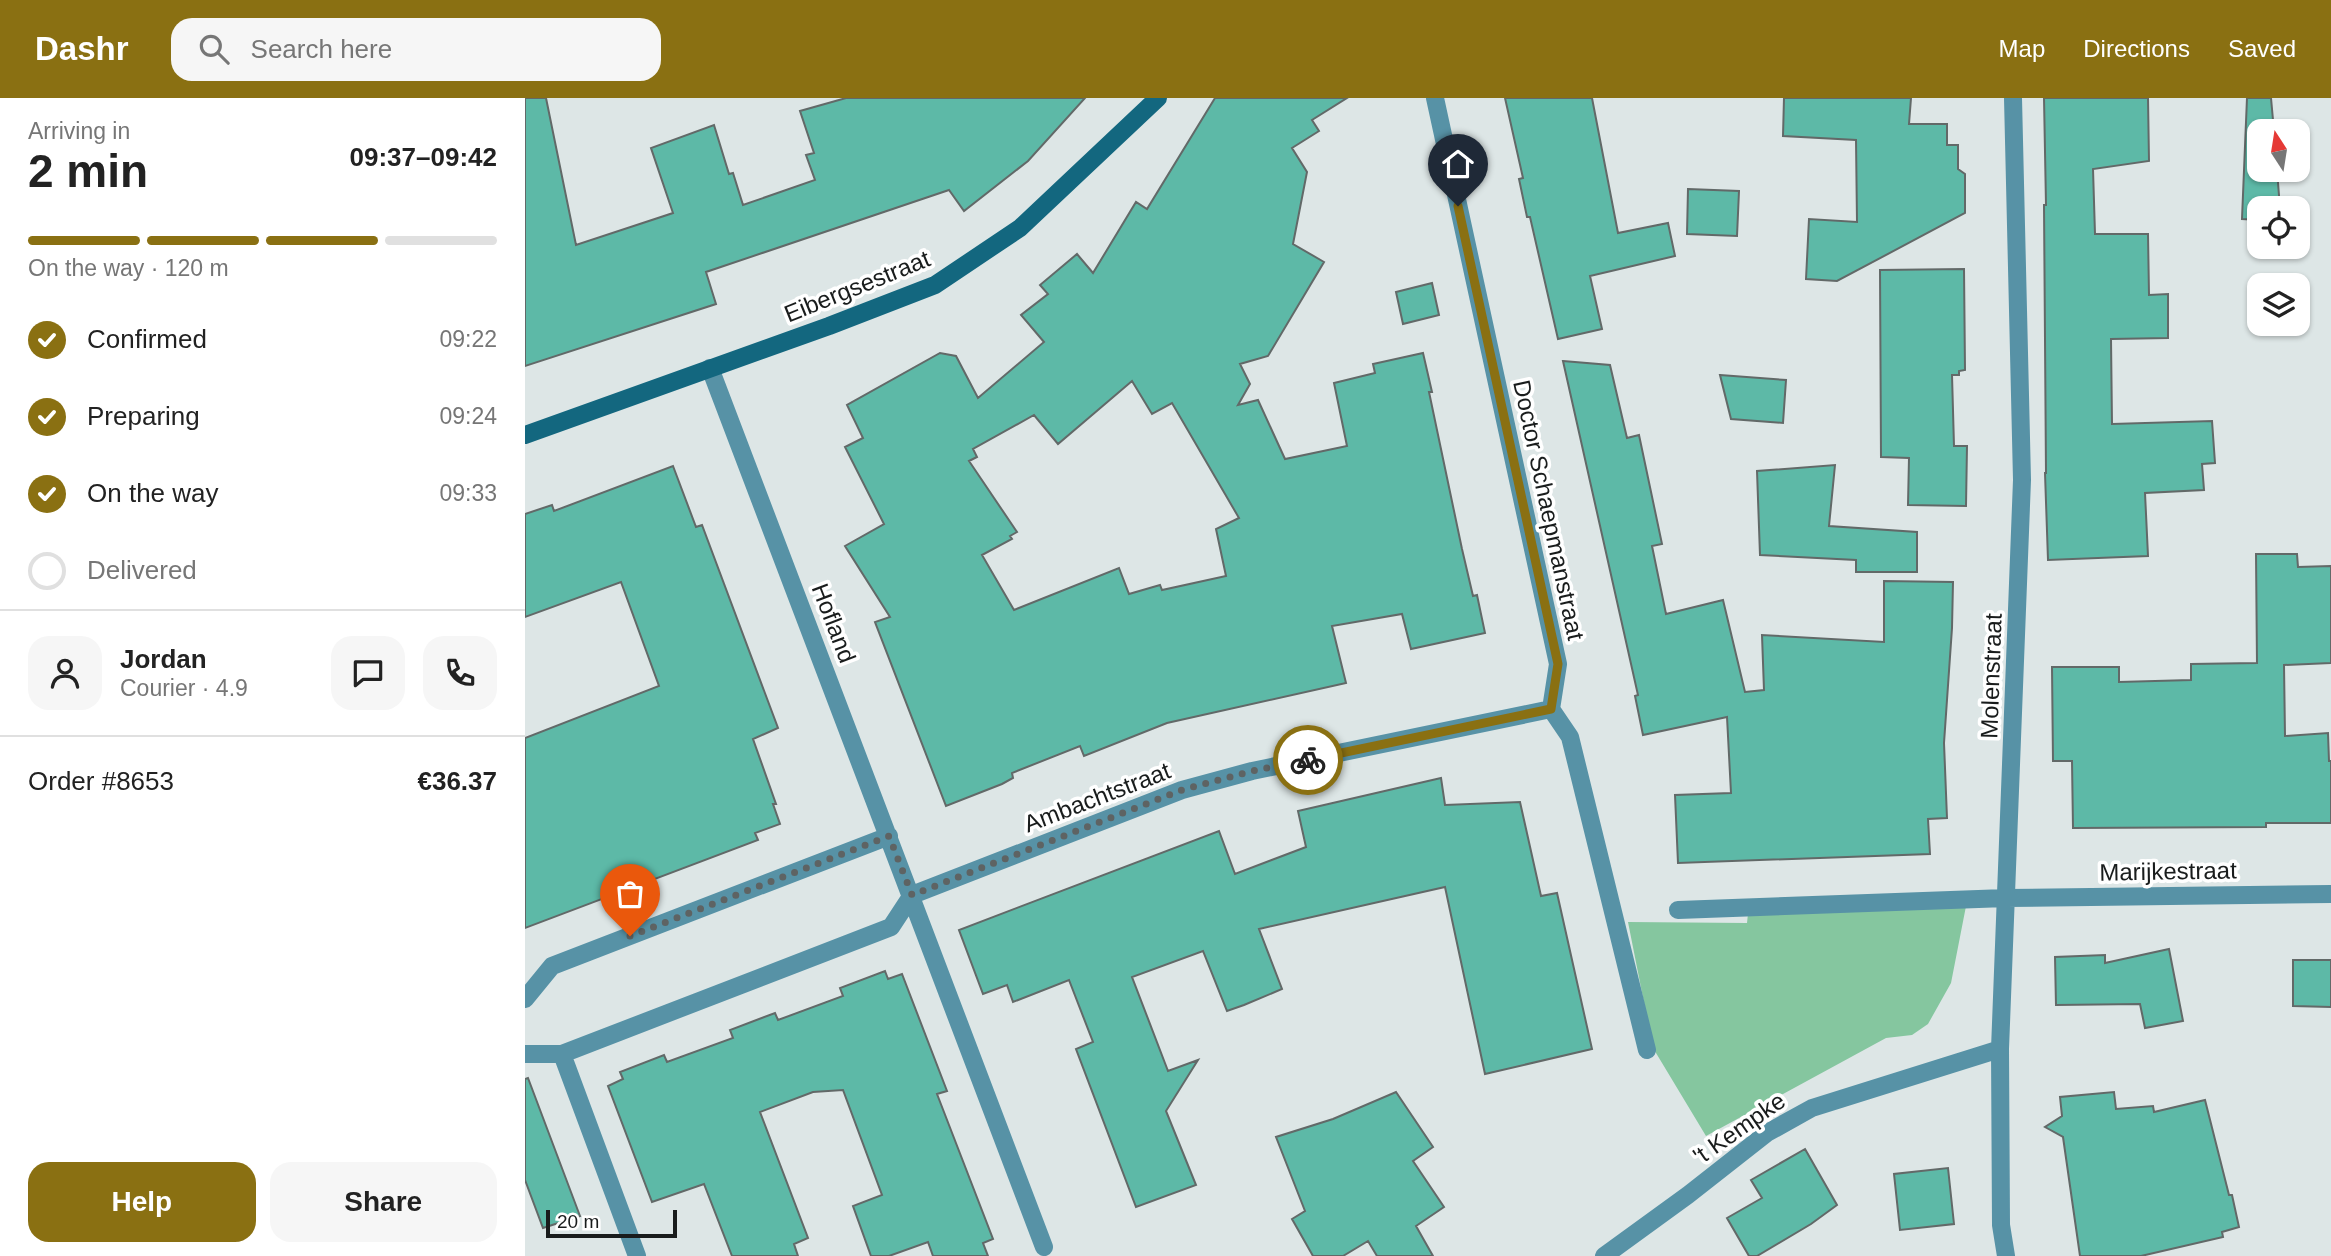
<!DOCTYPE html>
<meta charset="utf-8">
<style>
:root{--surface:#fff;--page:#f6f6f6;--text:#222;--muted:#767676;--line:#e0e0e0;--accent:#8a7012}
body{margin:0;font-family:Arial,sans-serif;background:var(--page);color:var(--text);height:100vh;display:flex;flex-direction:column;font-size:26px;white-space:nowrap}
*{box-sizing:border-box;margin:0}
p{font-size:23px;color:var(--muted)}
.icon{flex:none;width:38px;height:38px;fill:none;stroke:currentColor;stroke-width:2;stroke-linecap:round;stroke-linejoin:round}
.map{position:relative;flex:1;overflow:hidden}
.details{display:flex;flex-direction:column;background:var(--surface);width:525px}
.details>*{flex:none}
.needle{width:46px;rotate:348deg}
.tools{position:absolute;left:1722px;top:21px;display:grid;gap:14px}
.tools a{display:grid;place-items:center;width:63px;height:63px;border-radius:14px;background:var(--surface);box-shadow:0 2px 5px #0004;font-size:35px}
.scale{position:absolute;left:21px;bottom:18px;width:131px;box-sizing:border-box;padding-left:7px;border:4px solid #191c1c;border-top:0;font-size:19px;line-height:24px;white-space:nowrap;color:#191c1c;-webkit-text-stroke:5px #fff;paint-order:stroke}
.pin{position:absolute;display:grid;place-items:center;width:60px;height:60px;color:#fff;margin:-72px -30px;border-radius:50% 50% 50% 0;rotate:-45deg;box-shadow:0 0 7px #0007}
.pin .icon{rotate:45deg}
.courier{position:absolute;display:grid;place-items:center;width:70px;height:70px;margin:-35px;border:5px solid #8a7012;border-radius:50%;background:#fff;color:#222;box-shadow:0 2px 9px #0007}
.head em{font-style:normal;font-weight:700}
.head div{display:flex;flex-direction:column-reverse}
.head{display:flex;align-items:center;justify-content:space-between;height:119px;padding:0 28px}
h1{font-size:46px;font-weight:700;line-height:52px}
.bar{display:grid;grid-template-columns:repeat(4,1fr);gap:10px 7px;align-content:center;height:84px;padding:0 28px}
.bar i{height:9px;border-radius:5px;background:var(--line)}
.bar .on{background:var(--accent)}
.bar p{grid-column:span 4}
.line{display:flex;align-items:center;gap:18px;padding:0 28px;border-top:2px solid var(--line)}
.line div{flex:1}
.round{display:grid;place-items:center;flex:none;width:74px;height:74px;border-radius:21px;background:var(--page)}
ol{padding:0 28px;list-style:none}
li{display:flex;align-items:center;gap:21px;height:77px}
li p{margin-inline-start:auto}
li .icon{padding:7px;border-radius:50%;background:var(--accent);color:#fff;stroke-width:4}
li:last-child{color:var(--muted)}
li i{width:38px;height:38px;border:4px solid var(--line);border-radius:50%}
.primary-button{display:flex;gap:14px;margin-top:auto;padding:14px 28px}
.primary-button a{flex:1;height:80px;border-radius:21px;background:var(--accent);color:#fff;font-size:28px;font-weight:700;line-height:80px;text-align:center}
.primary-button a+a{background:var(--page);color:var(--text)}
header{display:flex;align-items:center;gap:42px;box-sizing:border-box;height:98px;padding:0 35px;background:var(--accent);color:#fff}
header strong{font-size:33px}
nav{display:flex;gap:38px;margin-inline-start:auto;font-size:24px}
.search{width:490px;height:63px;background:var(--page);display:flex;align-items:center;gap:18px;box-sizing:border-box;padding:0 24px;border-radius:21px;color:var(--muted);font-size:26px}
main{display:flex;flex:1;min-height:0}
.map>svg:first-child{display:block}
</style>
<header>
<strong>Dashr</strong>
<div class="search"><svg class="icon" aria-label="search" viewBox="0 0 24 24"><circle cx="10" cy="10" r="6"/><path d="M15 15l6 6"/></svg>Search here</div>
<nav><a>Map</a><a>Directions</a><a>Saved</a></nav>
</header>
<main>
<section class="details">
<div class="head"><div><h1>2 min</h1><p>Arriving in</p></div><em>09:37–09:42</em></div>
<div class="bar"><i class="on"></i><i class="on"></i><i class="on"></i><i></i><p>On the way · 120 m</p></div>
<ol>
<li><svg class="icon" aria-label="check" viewBox="0 0 24 24"><path d="M5 12l5 5 9-10"/></svg>Confirmed<p>09:22</p></li>
<li><svg class="icon" aria-label="check" viewBox="0 0 24 24"><path d="M5 12l5 5 9-10"/></svg>Preparing<p>09:24</p></li>
<li><svg class="icon" aria-label="check" viewBox="0 0 24 24"><path d="M5 12l5 5 9-10"/></svg>On the way<p>09:33</p></li>
<li><i></i>Delivered</li>
</ol>
<div class="line" style="height:126px"><a class="round"><svg class="icon" aria-label="person" viewBox="0 0 24 24"><circle cx="12" cy="8" r="4"/><path d="M4 21q1-7 8-7t8 7"/></svg></a><div><b>Jordan</b><p>Courier · 4.9</p></div><a class="round"><svg class="icon" aria-label="chat" viewBox="0 0 24 24"><path d="M4 5h16v11H9l-5 4z"/></svg></a><a class="round"><svg class="icon" aria-label="phone" viewBox="0 0 24 24"><path d="M5 4h4l2 5-3 2q2 4 5 5l2-3 5 2v4C11 20 4 13 5 4z"/></svg></a></div>
<div class="line" style="height:91px"><div>Order #8653</div><b>€36.37</b></div>
<div class="primary-button"><a>Help</a><a>Share</a></div>
</section>
<div class="map">
<svg width="1806" height="1158" viewBox="0 0 1806 1158">
<rect width="100%" height="100%" fill="#dde6e6"/>
<path fill="#85c69f" d="M1442,803l-16,82 -23,41 -16,11 -26,3 -180,98 -53,-88 -25,-126 119,1 2,-19z"/>
<path fill="#5db9a7" stroke="#626968" stroke-width="2" fill-rule="evenodd" d="M0,0h21l30,147 97,-32 -22,-65 63,-23 15,49 4,-1 10,32 72,-25 -9,-25 8,-2 -14,-42 46,-13h239l-57,63 -64,50 -15,-21 -243,82 10,32 -191,62z
M690,0h132l-35,22 7,11 -27,17 15,24 -14,72 31,18 -56,94 -28,8 10,20 -12,21 20,-5 27,59 62,-13 -13,-63 41,-10 -2,-9 50,-11 9,39h-3l33,157 11,47 4,-1 8,38 -74,16 -9,-35 -70,12 14,57 -179,40 -83,33 -4,-10 -68,27 1,5 -11,6 -56,22 -71,-184 15,-5 -45,-71 39,-22 -39,-77 18,-9 -16,-33 93,-52 16,3 22,42 66,-56 -23,-27 27,-21 -8,-9 37,-31 16,19 43,-71 11,7zM607,283l20,33 20,-11 67,115 -23,11 10,47 -64,14 -2,-5 -31,9 -10,-26 -105,42 -32,-55 30,-16 -2,-3 7,-4 -48,-71 8,-4 -4,-8 61,-34 24,29z
M980,0h87l26,135 50,-10 7,33 -85,20 12,53 -44,10 -28,-122h-3l-8,-38 4,-1z
M1259,0h127l-2,26h38v21h11v24l7,5v39l-128,68 -31,-2 3,-60 48,3 -1,-82 -73,-4z
M1519,0h104l1,63 -56,8 2,65h53l1,61 19,-1v44l-57,1 1,85 100,-3 3,42 -13,1 2,26 -59,3 3,63 -100,4 -3,-87h1l-2,-268h2z
M1722,0h24l3,33h-15v39h18l3,38h-21v12l-17,-1z
M1163,91l51,2 -2,45 -50,-2z
M1439,171l1,101 -6,1v4h-7l2,71h13l-1,60 -58,-1 1,-47 -28,-1 -1,-187z
M907,185l7,32 -36,9 -7,-32z
M1038,263l47,4 17,73 12,-3 23,109 -10,2 14,68 57,-14 22,92 19,-2 -2,-55 122,7v-61l69,1 -1,46 -8,115 3,75 -19,1 2,35 -252,9 -3,-68 56,-2 -4,-76 -84,18 -8,-39 3,-1z
M1195,277l66,5 -3,43 -52,-4z
M1310,367l-6,61 88,6v40h-61v-12l-96,-5 -3,-84z
M148,368l23,61 6,-2 76,203 -25,11 23,65h-3l7,20 -25,9 3,7 -233,88v-190l134,-52 -38,-104 -96,35v-103l27,-9 2,6z
M1731,456h41l1,13 33,-1v97l-47,2 1,71 43,-3 1,28h2v62h-65v4l-193,1 -1,-67h-19l-1,-94h67v15l72,-2v-16l66,-1z
M916,680l4,27 75,-3 21,94 16,-3 35,156 -107,25 -40,-187 -186,42 23,60 -38,16 -17,6 -24,-60 -71,26 36,94 30,-11 -32,51 30,74 -60,22 -60,-158 17,-7 -24,-62 -56,22 -6,-17 -24,9 -24,-64 260,-99 16,43 71,-27 -8,-36z
M1644,851l14,72 -38,7 -5,-24 -84,1 -1,-48 50,-2v8z
M1768,862h38v47l-38,-1z
M360,873l3,8 14,-5 45,117 -10,3 56,145 -10,4 5,13h-55l-5,-14 -39,14h-18l-18,-50 29,-11 -39,-105 -30,2 -53,20 48,126 -14,6 4,12h-66l-28,-72 -52,18 -44,-116 15,-7 -3,-7 44,-17 3,7 66,-24 -3,-8 45,-17 3,7 65,-24 -3,-8z
M3,980l52,138 -37,12 -18,-48v-101z
M871,994l37,55 -20,14 31,46 -28,19 17,30h-56l-9,-15 -25,15h-30l-21,-37 13,-8 -29,-74 57,-18z
M1589,994l2,17 37,-3 1,6 51,-12 24,95h3l7,32 -17,5 1,5 -82,19h-61l-17,-119 -18,-10 17,-11 -2,-19z
M1280,1051l32,56 -26,19 -54,32h-8l-22,-38 35,-20 -11,-18z
M1423,1070l6,56 -54,6 -6,-56z"/>
<g fill="none" stroke-linecap="round" stroke-linejoin="round">
<path stroke="#5792a6" stroke-width="18" d="M910,0l123,566 -7,45 19,28 77,313
M185,270l334,879
M1153,812l328,-12 325,-4
M0,901l27,-33 337,-130
M0,956h37l329,-127 21,-32 270,-105 70,-19 299,-62
M37,956l75,202
M1079,1158l84,-61 79,-62 45,-25 188,-59
M1481,1158l-5,-31 -1,-176 22,-569 -9,-382"/>
<path stroke="#13677f" stroke-width="18" d="M0,337l304,-109 106,-41 85,-57 138,-130"/>
</g>
<g fill="none" stroke-linecap="round" stroke-linejoin="round">
<path stroke="#5e6363" stroke-width="7" stroke-dasharray="0 12.6" d="M105,838l259,-100 23,59 270,-105 70,-19 56,-11"/>
<path stroke="#8a7012" stroke-width="9" d="M783,662l243,-51 7,-45 -100,-458"/>
</g>
<g text-anchor="middle" dominant-baseline="central" stroke-width="7" stroke-linejoin="round" paint-order="stroke">
<g font-size="24" fill="#191c1c" stroke="#fff">
<text transform="translate(332 188) rotate(-22)">Eibergsestraat</text>
<text transform="translate(1024 412) rotate(78)">Doctor Schaepmanstraat</text>
<text transform="translate(309 525) rotate(69)">Hofland</text>
<text transform="translate(1466 578) rotate(-88)">Molenstraat</text>
<text transform="translate(572 699) rotate(-21)">Ambachtstraat</text>
<text transform="translate(1643 773) rotate(-1)">Marijkestraat</text>
<text transform="translate(1214 1030) rotate(-35)">'t Kempke</text>
</g>
</g>
</svg>
<div class="tools">
<a><svg class="needle" viewBox="-14 -14 28 28"><path d="M0-13l5 13h-10z" fill="#e53935"/><path d="M0 13l5-13h-10z" fill="#767676"/></svg></a>
<a><svg class="icon" aria-label="locate" viewBox="0 0 24 24"><circle cx="12" cy="12" r="6"/><path d="M12 2v4M12 18v4M2 12h4M18 12h4"/></svg></a>
<a><svg class="icon" aria-label="layers" viewBox="0 0 24 24"><path d="M12 4l9 5-9 5-9-5zM3 14l9 5 9-5"/></svg></a>
</div>
<div class="scale">20 m</div>
<div class="pin" style="left:105px;top:838px;background:#ea580c"><svg class="icon" aria-label="bag" viewBox="0 0 24 24"><path d="M5 8h14l-1 12H6zM9 8a3 3 0 0 1 6 0"/></svg></div>
<div class="pin" style="left:933px;top:108px;background:#1f2937"><svg class="icon" aria-label="home" viewBox="0 0 24 24"><path d="M3 11l9-7 9 7M6 9v11h12V9"/></svg></div>
<div class="courier" style="left:783px;top:662px"><svg class="icon" aria-label="bike" viewBox="0 0 24 24"><circle cx="6" cy="16" r="4"/><circle cx="18" cy="16" r="4"/><path d="M6 16l4-8h5l3 8M10 8l3 8H6M13 5h3"/></svg></div>
</div>
</main>
